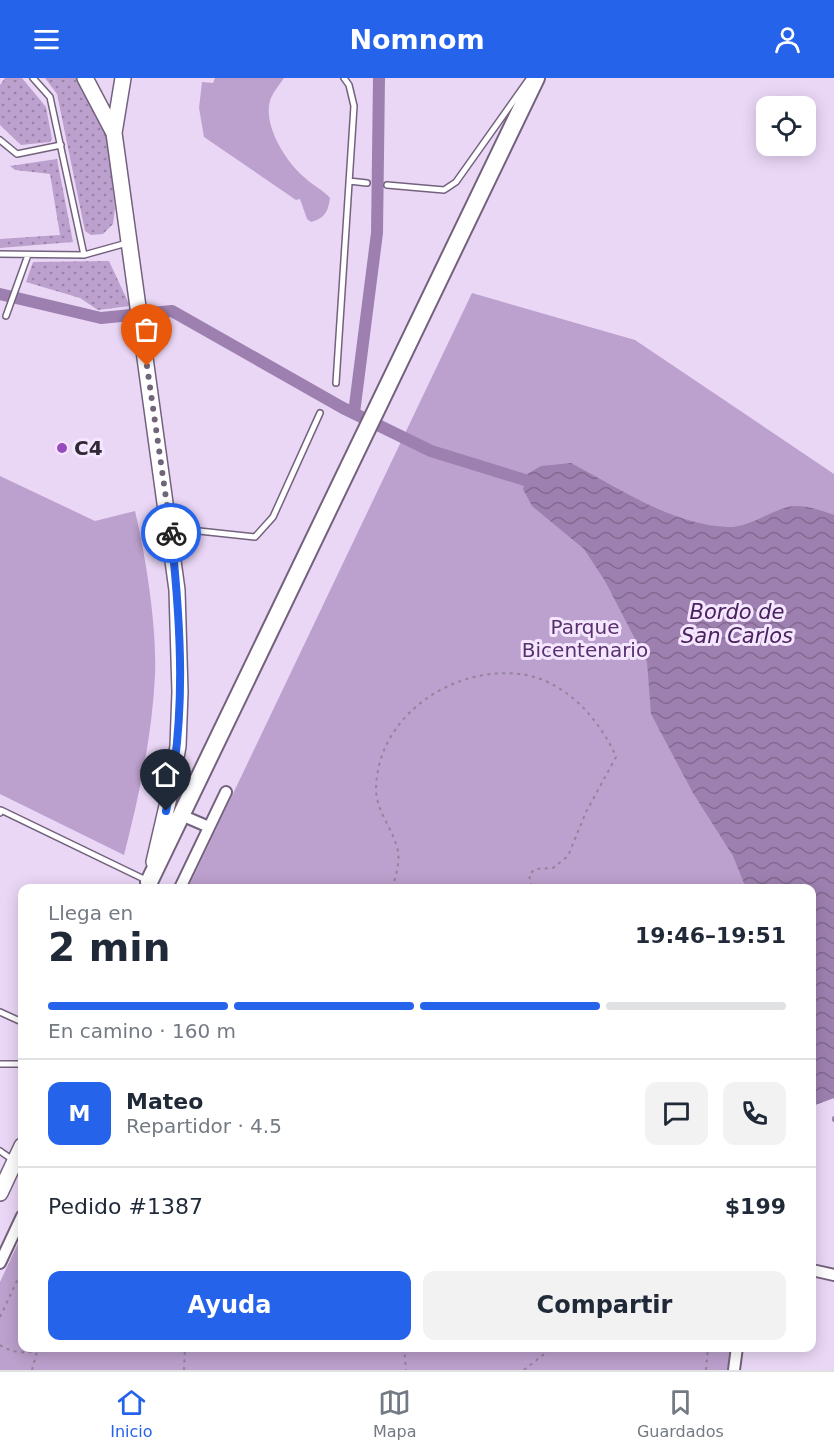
<!DOCTYPE html>
<html lang="es">
<meta charset="utf-8">
<style>
:root{--surface:#fff;--page:#f2f2f3;--text:#1f2937;--muted:#747a83;--line:#e0e1e3;--accent:#2563eb}
body{margin:0;font-family:"DejaVu Sans",sans-serif;background:var(--page);color:var(--text);height:100vh;display:flex;flex-direction:column;font-size:22px;white-space:nowrap}
*{box-sizing:border-box;margin:0}
p{font-size:20px;color:var(--muted)}
.icon{flex:none;width:33px;height:33px;fill:none;stroke:currentColor;stroke-width:2;stroke-linecap:round;stroke-linejoin:round}
.map{position:relative;flex:1;overflow:hidden}
.side{position:absolute;left:18px;top:806px;width:798px;height:468px;display:flex;flex-direction:column;background:var(--surface);border-radius:12px;box-shadow:0 3px 15px #0003}
.side>*{flex:none}
.fabs{position:absolute;left:756px;top:18px;display:grid;gap:12px}
.fabs a{display:grid;place-items:center;width:60px;height:60px;border-radius:12px;background:var(--surface);box-shadow:0 3px 15px #0003;font-size:30px}
.pin{position:absolute;display:grid;place-items:center;width:51px;height:51px;color:#fff;margin:-62px -26px;border-radius:50% 50% 50% 0;rotate:-45deg;box-shadow:0 0 6px #0007}
.pin .icon{rotate:45deg}
.courier{position:absolute;display:grid;place-items:center;width:60px;height:60px;margin:-30px;border:4px solid #2563eb;border-radius:50%;background:#fff;color:#222;box-shadow:0 2px 8px #0007}
.overview em{font-style:normal;font-weight:700}
.overview div{display:flex;flex-direction:column-reverse}
.overview{display:flex;align-items:center;justify-content:space-between;height:102px;padding:0 30px}
h1{font-size:39px;font-weight:700;line-height:45px}
.bar{display:grid;grid-template-columns:repeat(4,1fr);gap:9px 6px;align-content:center;height:72px;padding:0 30px}
.bar i{height:8px;border-radius:4px;background:var(--line)}
.bar .active{background:var(--accent)}
.bar p{grid-column:span 4}
.line{display:flex;align-items:center;gap:15px;padding:0 30px;border-top:2px solid var(--line)}
.line div{flex:1}
.round{display:grid;place-items:center;flex:none;width:63px;height:63px;border-radius:12px;background:var(--page)}
.cta{display:flex;gap:12px;margin-top:auto;padding:12px 30px}
.cta a{flex:1;height:69px;border-radius:12px;background:var(--accent);color:#fff;font-size:24px;font-weight:700;line-height:69px;text-align:center}
.cta a+a{background:var(--page);color:var(--text)}
header{display:flex;justify-content:space-between;align-items:center;height:78px;padding:0 30px;background:var(--accent);color:#fff;font-size:27px;font-weight:700}
.menu{display:flex;justify-content:space-around;align-items:center;height:84px;border-top:2px solid var(--line);background:var(--surface);font-size:16px;color:var(--muted)}
.menu a{display:grid;justify-items:center;gap:3px}
.menu .active{color:var(--accent)}
.map>svg:first-child{display:block}
</style>
<header><svg class="icon" aria-label="menu" viewBox="0 0 24 24"><path d="M4 6h16M4 12h16M4 18h16"/></svg>Nomnom<svg class="icon" aria-label="person" viewBox="0 0 24 24"><circle cx="12" cy="8" r="4"/><path d="M4 21q1-7 8-7t8 7"/></svg></header>
<div class="map">
<svg width="834" height="1292" viewBox="0 0 834 1292">
<defs>
<pattern id="grass-dots" width="8" height="8" patternUnits="userSpaceOnUse" patternTransform="scale(1.5)"><rect width="8" height="8" fill="#bca0cd"/><path d="M2 2h.1M6 6h.1" fill="none" stroke="#9982a7" stroke-width="1.8" stroke-linecap="round"/></pattern>
<pattern id="water-waves" width="16" height="10" patternUnits="userSpaceOnUse" patternTransform="scale(1.5)"><rect width="16" height="10" fill="#9e80b0"/><path d="M0 5q4-4 8 0t8 0" fill="none" stroke="#816990"/></pattern>
</defs>
<rect width="100%" height="100%" fill="#ead7f6"/>
<path fill="url(#grass-dots)" d="M5,0h17l24,29 6,32 -2,3 -29,3 -21,-20v-40z
M45,0h35l27,57 8,73 -2,16 -10,10 -12,1 -6,-4 -28,-137z
M57,81l16,83 -73,6v-9l60,-4 -10,-61 -35,-4 -5,-4z
M109,183l21,45 -32,4 -18,-12 -54,-16 7,-20z"/>
<path fill="#bca0cd" d="M215,0h69c-4,6 -10,13 -13,20 -10,25 15,64 33,79 8,8 18,12 26,21 -2,14 -5,20 -19,24l-4,-3 -7,-20 -4,1 -92,-63 -5,-29 3,-26 11,1z
M472,215l163,47 199,134v624l-22,8v-218h-624z
M0,398l95,45 40,-10c11,46 22,117 20,164 -3,62 -16,121 -31,180l-124,-61z
M22,1157v112h709l-1,23h-730v-88z"/>
<path fill="url(#water-waves)" d="M571,385c48,25 101,62 157,64 24,0 45,-19 66,-21 14,0 27,4 40,9v583l-22,8v-218h-66l-13,-32 -40,-63 -42,-79 -4,-52 -42,-81 -21,-32 -52,-43 -9,-17 4,-15 14,-8z"/>
<g fill="none" stroke-linecap="round" stroke-linejoin="round">
<path stroke="#9e80b0" stroke-width="4" d="M834,1040v2"/>
<path stroke="#9e80b0" stroke-width="12" d="M0,216l101,24 71,-7 171,97 88,43 94,29
M354,335l23,-180 2,-155"/>
<defs>
<path id="service" d="M33,0l17,19 34,158
M0,62l17,14 44,-9
M349,103l18,2
M387,107l57,5 12,-8 73,-103
M0,176l84,1 43,-12
M6,238l22,-61
M336,305l18,-277 -5,-21 -5,-7
M171,450l84,9 18,-20 47,-104
M0,735l1,-3 147,71
M0,934l22,10
M0,986h22
M0,1073l13,9"/>
<path id="minor" d="M181,737l28,12
M180,810l46,-96
M0,1185l22,-47
M812,1192l22,5
M734,1292l3,-23"/>
<path id="secondary" d="M85,0l29,55
M123,0l-9,55 63,457 3,102 -2,54 -8,47 -16,69
M0,1115l22,-47"/>
<path id="primary" d="M149,804l387,-804"/>
</defs>
<use href="#service" stroke="#73627d" stroke-width="8"/>
<use href="#minor" stroke="#73627d" stroke-width="14"/>
<use href="#secondary" stroke="#73627d" stroke-width="18"/>
<use href="#primary" stroke="#73627d" stroke-width="20"/>
<path stroke="#92849a" stroke-width="2" stroke-dasharray="3 4.5" stroke-linecap="butt" d="M392,810c4,-12 9,-28 5,-41 -6,-21 -21,-36 -21,-59 2,-73 77,-122 144,-114 44,5 80,45 96,83l-30,55 -18,44 -15,12 -18,1 -6,6 3,13
M0,1239l22,-47
M0,1267c15,10 32,9 47,2
M404,1269l2,23
M32,1292l5,-18
M184,1292l1,-23
M524,1292l29,-23
M706,1292l2,-23"/>
<use href="#service" stroke="#fff" stroke-width="5"/>
<use href="#minor" stroke="#fff" stroke-width="10"/>
<use href="#secondary" stroke="#fff" stroke-width="15"/>
<use href="#primary" stroke="#fff" stroke-width="16"/>
</g>
<g fill="none" stroke-linecap="round" stroke-linejoin="round">
<path stroke="#716679" stroke-width="6" stroke-dasharray="0 10.8" d="M147,288l24,167"/>
<path stroke="#2563eb" stroke-width="8" d="M166,733c21,-91 15,-186 5,-278"/>
</g>
<circle fill="#974bbd" stroke="#f5e6ff" stroke-width="2" cx="62" cy="370" r="6"/>
<g text-anchor="middle" dominant-baseline="central" stroke-width="6" stroke-linejoin="round" paint-order="stroke">
<g font-size="20" font-weight="bold" fill="#302935" stroke="#f5e6ff" text-anchor="start">
<text x="74" y="370">C4</text>
</g>
<g font-size="20" fill="#58306d" stroke="#f5e6ff">
<text x="585" y="549">Parque<tspan x="585" dy="23">Bicentenario</tspan></text>
</g>
<g font-size="21" font-style="italic" fill="#4a225e" stroke="#f5e6ff">
<text x="737" y="534">Bordo de<tspan x="737" dy="24">San Carlos</tspan></text>
</g>
</g>
</svg>
<div class="fabs">
<a><svg class="icon" aria-label="locate" viewBox="0 0 24 24"><circle cx="12" cy="12" r="6"/><path d="M12 2v4M12 18v4M2 12h4M18 12h4"/></svg></a>
</div>
<div class="pin" style="left:147px;top:288px;background:#ea580c"><svg class="icon" aria-label="bag" viewBox="0 0 24 24"><path d="M5 8h14l-1 12H6zM9 8a3 3 0 0 1 6 0"/></svg></div>
<div class="pin" style="left:166px;top:733px;background:#1f2937"><svg class="icon" aria-label="home" viewBox="0 0 24 24"><path d="M3 11l9-7 9 7M6 9v11h12V9"/></svg></div>
<div class="courier" style="left:171px;top:455px"><svg class="icon" aria-label="bike" viewBox="0 0 24 24"><circle cx="6" cy="16" r="4"/><circle cx="18" cy="16" r="4"/><path d="M6 16l4-8h5l3 8M10 8l3 8H6M13 5h3"/></svg></div>
<section class="side">
<div class="overview"><div><h1>2 min</h1><p>Llega en</p></div><em>19:46–19:51</em></div>
<div class="bar"><i class="active"></i><i class="active"></i><i class="active"></i><i></i><p>En camino · 160 m</p></div>
<div class="line" style="height:108px"><b class="round" style="background:var(--accent);color:#fff">M</b><div><b>Mateo</b><p>Repartidor · 4.5</p></div><a class="round"><svg class="icon" aria-label="chat" viewBox="0 0 24 24"><path d="M4 5h16v11H9l-5 4z"/></svg></a><a class="round"><svg class="icon" aria-label="phone" viewBox="0 0 24 24"><path d="M5 4h4l2 5-3 2q2 4 5 5l2-3 5 2v4C11 20 4 13 5 4z"/></svg></a></div>
<div class="line" style="height:78px"><div>Pedido #1387</div><b>$199</b></div>
<div class="cta"><a>Ayuda</a><a>Compartir</a></div>
</section>
</div>
<nav class="menu">
<a class="active"><svg class="icon" aria-label="home" viewBox="0 0 24 24"><path d="M3 11l9-7 9 7M6 9v11h12V9"/></svg>Inicio</a>
<a><svg class="icon" aria-label="map" viewBox="0 0 24 24"><path d="M3 6l6-2 6 2 6-2v14l-6 2-6-2-6 2zM9 4v14M15 6v14"/></svg>Mapa</a>
<a><svg class="icon" aria-label="saved" viewBox="0 0 24 24"><path d="M7 4h10v16l-5-4-5 4z"/></svg>Guardados</a>
</nav>
